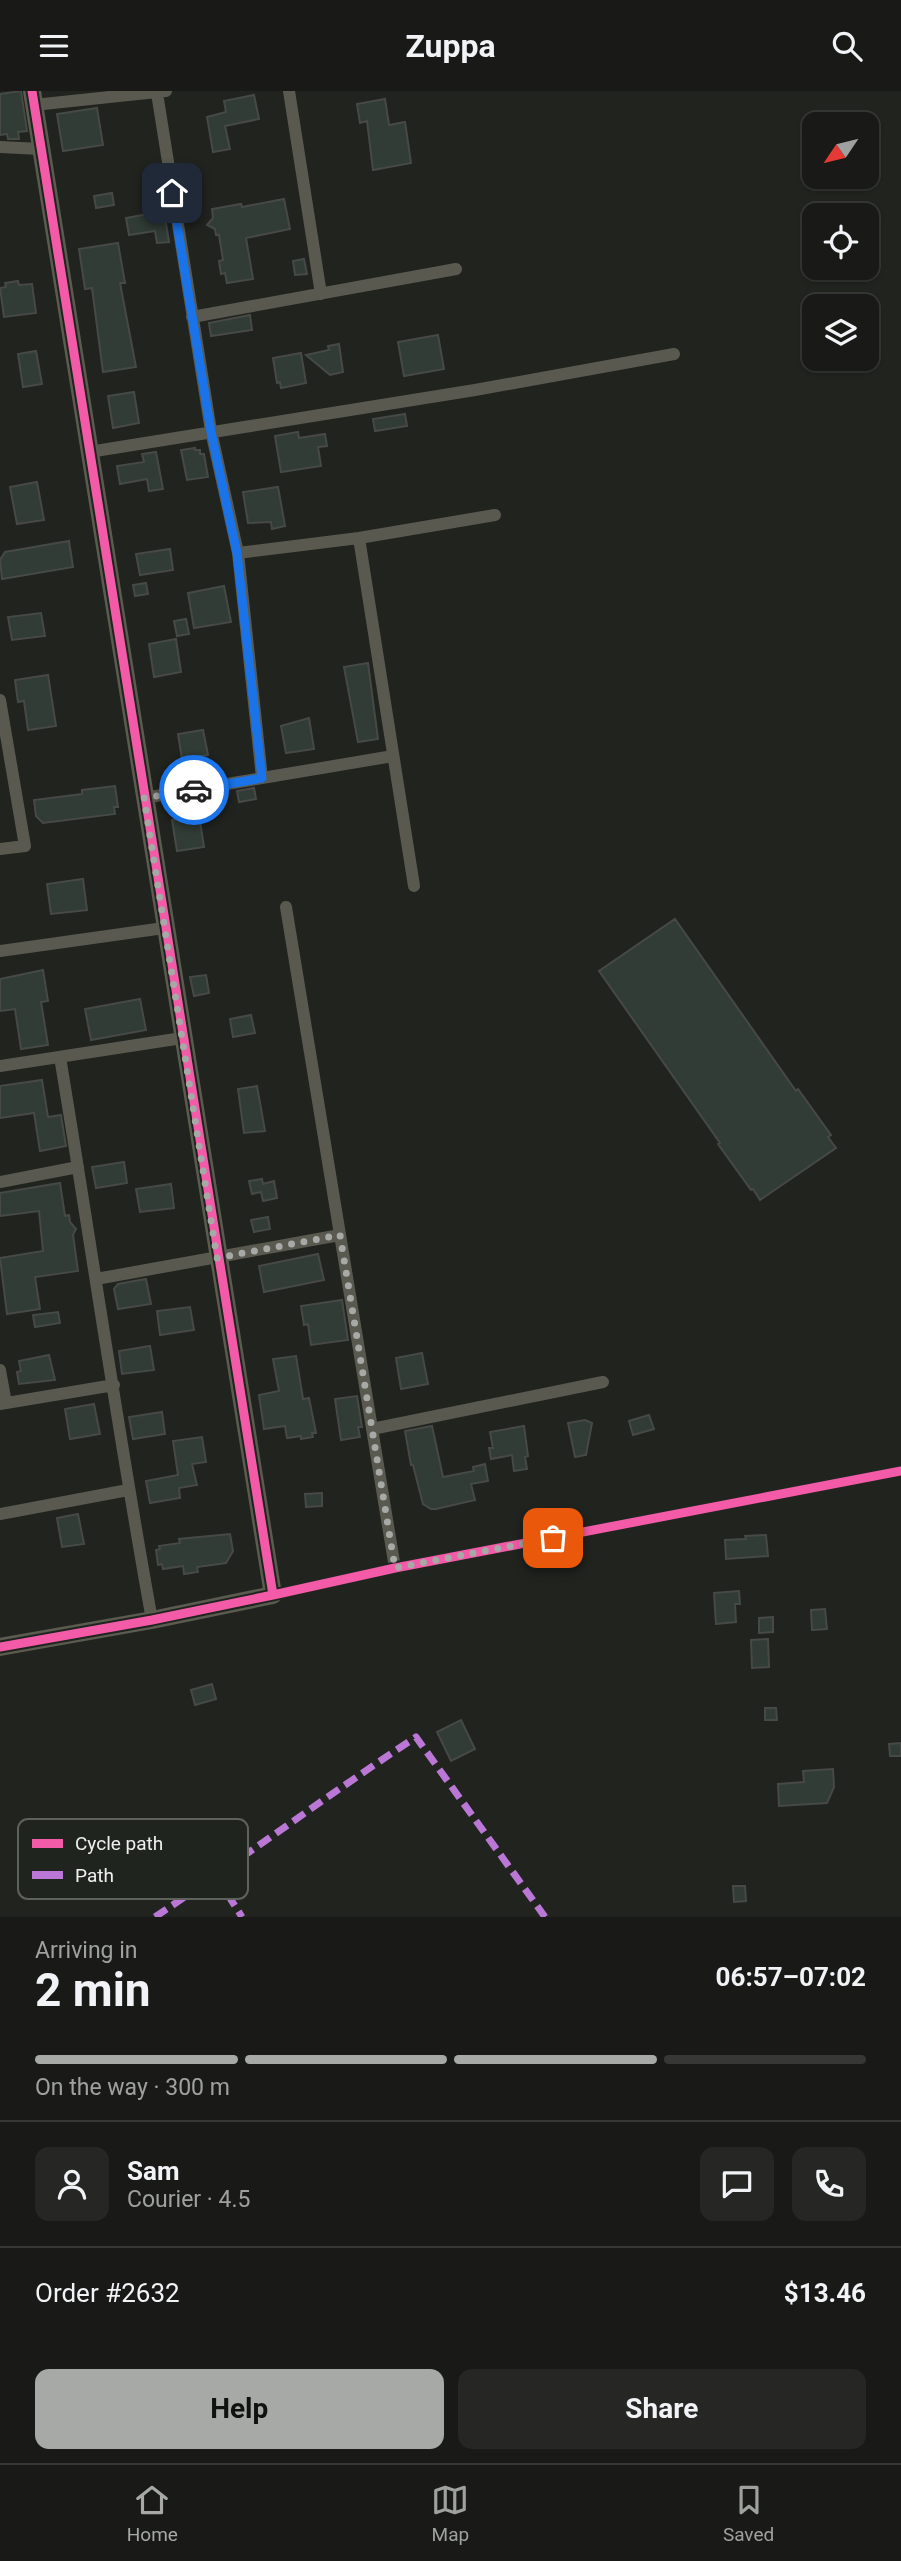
<!DOCTYPE html>
<meta charset="utf-8">
<style>
:root{--surface:#191a17;--page:#262724;--text:#f1f3f6;--muted:#9fa1a1;--line:#373836;--accent:#a6a9a5}
body{margin:0;font-family:Roboto,sans-serif;background:var(--page);color:var(--text);height:100vh;display:flex;flex-direction:column;font-size:26px;white-space:nowrap}
*{box-sizing:border-box;margin:0}
p{font-size:23px;color:var(--muted)}
.icon{flex:none;width:38px;height:38px;fill:none;stroke:currentColor;stroke-width:2;stroke-linecap:round;stroke-linejoin:round}
.map{position:relative;height:1826px;overflow:hidden}
.details{display:flex;flex-direction:column;background:var(--surface);flex:1}
.details>*{flex:none}
.needle{width:46px;rotate:235deg}
.fabs{position:absolute;left:802px;top:21px;display:grid;gap:14px}
.fabs a{display:grid;place-items:center;width:77px;height:77px;border-radius:14px;background:var(--surface);box-shadow:0 2px 5px #0004,0 0 0 2px var(--line);font-size:35px}
.pin{position:absolute;display:grid;place-items:center;width:60px;height:60px;color:#fff;margin:-30px;border-radius:14px;box-shadow:0 4px 10px #0006}
.courier{position:absolute;display:grid;place-items:center;width:70px;height:70px;margin:-35px;border:5px solid #1a73e8;border-radius:50%;background:#fff;color:#222;box-shadow:0 2px 9px #0007}
.overview em{font-style:normal;font-weight:700}
.overview div{display:flex;flex-direction:column-reverse}
.overview{display:flex;align-items:center;justify-content:space-between;height:119px;padding:0 35px}
h1{font-size:46px;font-weight:700;line-height:52px}
.bar{display:grid;grid-template-columns:repeat(4,1fr);gap:10px 7px;align-content:center;height:84px;padding:0 35px}
.bar i{height:9px;border-radius:5px;background:var(--line)}
.bar .active{background:var(--accent)}
.bar p{grid-column:span 4}
.line{display:flex;align-items:center;gap:18px;padding:0 35px;border-top:2px solid var(--line)}
.line div{flex:1}
.round{display:grid;place-items:center;flex:none;width:74px;height:74px;border-radius:14px;background:var(--page)}
.button{display:flex;gap:14px;margin-top:auto;padding:14px 35px}
.button a{flex:1;height:80px;border-radius:14px;background:var(--accent);color:#111;font-size:28px;font-weight:700;line-height:80px;text-align:center}
.button a+a{background:var(--page);color:var(--text)}
header{display:flex;justify-content:space-between;align-items:center;height:91px;padding:0 35px;background:var(--surface);font-size:32px;font-weight:700}
.tabs{display:flex;justify-content:space-around;align-items:center;height:98px;border-top:2px solid var(--line);background:var(--surface);font-size:19px;color:var(--muted)}
.tabs a{display:grid;justify-items:center;gap:4px}
.tabs .active{color:var(--accent)}
.map>svg:first-child{display:block}
</style>
<header><svg class="icon" aria-label="menu" viewBox="0 0 24 24"><path d="M4 6h16M4 12h16M4 18h16"/></svg>Zuppa<svg class="icon" aria-label="search" viewBox="0 0 24 24"><circle cx="10" cy="10" r="6"/><path d="M15 15l6 6"/></svg></header>
<div class="map">
<svg width="901" height="1826" viewBox="0 0 901 1826">
<rect width="100%" height="100%" fill="#21231f"/>
<path fill="#313c36" stroke="#464946" stroke-width="2" d="M21,0l6,40 -9,1 1,7h-11l-1,-5 -7,1v-41z
M254,4l5,24 -34,7 5,23 -17,3 -6,-35 19,-5 -2,-11z
M385,8l4,26 16,-3 6,41 -38,7 -6,-49 -7,2 -3,-19z
M97,17l6,37 -40,6 -6,-37z
M159,84l3,12 -11,2 -2,-12z
M112,102l2,12 -18,3 -2,-12z
M284,108l6,30 -44,9 7,41 -26,4 -2,-10 -4,1 -2,-13 4,-1 -4,-25h-3l-1,-6 -8,-4 6,-7 -1,-9 29,-5 1,3z
M164,120l5,31 -12,1 -2,-12 -26,4 -3,-17z
M118,152l7,40h-5l16,84 -33,5 -11,-84 -7,1 -6,-40z
M304,168l3,15 -12,1 -2,-14z
M18,190l1,4 13,-1 4,29 -32,4 -4,-29 6,-1 -1,-4z
M250,224l2,15 -41,6 -2,-13z
M438,244l6,34 -40,7 -6,-34z
M339,253l4,28 -13,3 -24,-20 23,-5 -1,-4z
M36,260l6,33 -19,3 -5,-33z
M301,262l5,30 -25,5 -1,-6 -3,1 -4,-25z
M134,301l5,31 -26,5 -5,-32z
M405,323l2,12 -32,5 -2,-12z
M298,341l1,6 26,-4 2,12 -9,1 3,19 -40,6 -6,-36z
M195,357v2h5v4h4l4,23 -21,3 -6,-30z
M156,361l7,37 -14,2 -2,-12 -27,5 -3,-18 27,-4 -2,-8z
M37,391l7,38 -27,4 -7,-37z
M278,396l7,39 -13,3 -1,-7 -23,1 -5,-31z
M69,450l4,26 -71,12 -2,-19 5,-8z
M170,458l3,21 -33,5 -4,-21z
M146,492l2,11 -13,2 -2,-11z
M224,495l7,36 -37,6 -6,-35z
M41,522l4,23 -33,4 -4,-23z
M186,528l3,15 -12,2 -3,-15z
M176,548l5,33 -27,5 -5,-33z
M368,572l10,76 -20,3 -14,-75z
M48,584l8,51 -28,4 -4,-29 -6,1 -3,-22z
M309,627l5,31 -28,4 -5,-27z
M203,639l5,25 -26,4 -4,-25z
M115,695l3,21h-4l1,7 -72,9 -7,-7 -2,-16 48,-6v-4z
M254,697l2,11 -17,3 -2,-11z
M199,724l5,32 -27,4 -5,-31z
M83,788l4,31 -36,4 -4,-30z
M675,828l121,172 2,-2 33,46 -3,2 8,11 -76,52 -7,-11 -2,1 -33,-46 2,-1 -121,-172z
M43,879l5,31 -7,1 7,43 -27,4 -6,-40 -15,2v-32z
M206,884l3,18 -15,3 -4,-19z
M140,908l6,31 -55,10 -6,-31z
M251,924l4,18 -22,4 -3,-18z
M42,989l6,37 13,-2 5,31 -26,5 -6,-38 -34,5v-32z
M257,995l8,45 -21,2 -6,-44z
M124,1071l3,21 -31,5 -4,-21z
M262,1088l1,5 11,-3 3,17 -14,3 -2,-9 -9,2 -3,-13z
M60,1092l5,33 4,-1 1,7 6,7 -3,6 5,36 -43,6 5,32 -33,5 -7,-56 43,-7 -4,-40 -39,5v-23z
M171,1093l3,24 -34,4 -4,-23z
M268,1126l2,12 -16,3 -3,-12z
M318,1163l6,26 -60,12 -5,-26z
M146,1188l5,25 -33,5 -4,-20 4,-5z
M342,1209l6,40 -37,5 -3,-21 -4,1 -3,-19z
M190,1216l4,23 -34,5 -3,-24z
M58,1221l2,11 -25,4 -2,-12z
M150,1255l4,24 -32,4 -3,-23z
M422,1262l6,31 -27,5 -5,-31z
M49,1264l6,25 -36,4 -2,-12 4,-1 -2,-10z
M296,1265l7,43 6,-1 7,35h-4l1,4 -12,2v-3l-14,2 -2,-12 -21,3 -5,-34 20,-4 -6,-32z
M357,1305l5,31h-4l2,10 -19,3 -6,-41z
M94,1313l6,30 -30,5 -5,-30z
M162,1321l3,22 -32,5 -4,-22z
M649,1324l5,14 -21,6 -4,-14z
M585,1329l7,3 -6,32 -11,2 -7,-34z
M432,1335l11,51 31,-6 -1,-4 12,-3 3,17 -17,3 4,16 -39,9h-5l-8,-5 -10,-39h-2l-6,-34z
M524,1335l4,30 -3,1 2,12 -13,2 -2,-16 -21,4 -2,-11h4l-3,-16z
M202,1346l4,25 -14,2 5,21 -18,3 1,10 -30,5 -4,-22 32,-6 -5,-34z
M322,1402v13l-16,1 -1,-13z
M78,1423l6,30 -22,3 -5,-29z
M230,1443l3,17 -7,12 -29,4 1,5 -14,2 -1,-8 -20,3 -1,-5 -4,1 -2,-15 4,-1 -1,-3 21,-3 -1,-4z
M766,1444l2,21 -42,3 -1,-19 21,-1 -1,-3z
M739,1500l1,13h-5l1,18 -20,2 -2,-31z
M825,1518l2,20 -15,1 -1,-20z
M773,1526v15l-14,1v-15z
M768,1548l1,28 -17,1 -1,-28z
M212,1593l4,15 -21,6 -4,-15z
M765,1617h11l1,12h-12z
M461,1629l14,29 -24,12 -14,-29z
M901,1652v13h-11l-1,-12z
M833,1678l1,18 -7,16 -48,3 -1,-22 26,-2 -1,-11z
M733,1795h12l1,15 -12,1z"/>
<g fill="none" stroke-linecap="round" stroke-linejoin="round">
<path stroke="#59594f" stroke-width="12" d="M289,0l32,203
M157,2l54,338 27,122 24,225
M34,14l132,-14
M0,56l41,2
M192,226l264,-48
M89,361l386,-62 199,-36
M359,447l55,348
M238,462l121,-15 136,-23
M0,609l25,146 -25,3
M144,707l249,-42
M286,816l109,661
M0,860l164,-23
M60,966c31,187 58,376 92,563
M0,975l182,-28
M0,1091l78,-15
M96,1188l244,-44
M0,1279l6,33
M0,1313l114,-19
M372,1338l231,-47
M0,1423l128,-24
M273,1504l122,-27 506,-97"/>
<path stroke="#5b5b4f" stroke-width="18" d="M0,1556l152,-27 121,-25 -241,-1504"/>
<path stroke="#ba77d6" stroke-width="7" stroke-dasharray="14 7" stroke-linecap="butt" d="M216,1785l26,41
M155,1826c88,-59 173,-122 261,-180l129,180"/>
<defs>
<path id="cycleway" d="M273,1504l122,-27 506,-97
M0,1556l152,-27 121,-25 -241,-1504"/>
</defs>
<use href="#cycleway" stroke="#20241e" stroke-width="13"/>
<use href="#cycleway" stroke="#f35aa7" stroke-width="9"/>
</g>
<g fill="none" stroke-linecap="round" stroke-linejoin="round">
<path stroke="#a6a9a5" stroke-width="7" stroke-dasharray="0 12.6" d="M194,699l-50,8 73,460 123,-23 55,333 158,-30"/>
<path stroke="#1a73e8" stroke-width="9" d="M172,102l39,239 26,121 25,225 -68,12"/>
</g>
<rect x="18" y="1728" width="230" height="80" rx="10" fill="#20241e" stroke="#5e625c" stroke-width="2"/>
<rect x="32" y="1748" width="31" height="9" fill="#f35aa7"/>
<rect x="32" y="1780" width="31" height="8" fill="#ba77d6"/>
<g font-size="19" fill="#eef1ed">
<text x="75" y="1759">Cycle path</text>
<text x="75" y="1791">Path</text>
</g>
</svg>
<div class="fabs">
<a><svg class="needle" viewBox="-14 -14 28 28"><path d="M0-13l5 13h-10z" fill="#e53935"/><path d="M0 13l5-13h-10z" fill="#9fa1a1"/></svg></a>
<a><svg class="icon" aria-label="locate" viewBox="0 0 24 24"><circle cx="12" cy="12" r="6"/><path d="M12 2v4M12 18v4M2 12h4M18 12h4"/></svg></a>
<a><svg class="icon" aria-label="layers" viewBox="0 0 24 24"><path d="M12 4l9 5-9 5-9-5zM3 14l9 5 9-5"/></svg></a>
</div>
<div class="pin" style="left:553px;top:1447px;background:#ea580c"><svg class="icon" aria-label="bag" viewBox="0 0 24 24"><path d="M5 8h14l-1 12H6zM9 8a3 3 0 0 1 6 0"/></svg></div>
<div class="pin" style="left:172px;top:102px;background:#1f2937"><svg class="icon" aria-label="home" viewBox="0 0 24 24"><path d="M3 11l9-7 9 7M6 9v11h12V9"/></svg></div>
<div class="courier" style="left:194px;top:699px"><svg class="icon" aria-label="car" viewBox="0 0 24 24"><path d="M5 17H2v-5l4-1 3-4h7l3 4 3 1v5h-3M9 17h6M6 11h13"/><circle cx="7" cy="17" r="2"/><circle cx="17" cy="17" r="2"/></svg></div>
</div>
<section class="details">
<div class="overview"><div><h1>2 min</h1><p>Arriving in</p></div><em>06:57–07:02</em></div>
<div class="bar"><i class="active"></i><i class="active"></i><i class="active"></i><i></i><p>On the way · 300 m</p></div>
<div class="line" style="height:126px"><a class="round"><svg class="icon" aria-label="person" viewBox="0 0 24 24"><circle cx="12" cy="8" r="4"/><path d="M4 21q1-7 8-7t8 7"/></svg></a><div><b>Sam</b><p>Courier · 4.5</p></div><a class="round"><svg class="icon" aria-label="chat" viewBox="0 0 24 24"><path d="M4 5h16v11H9l-5 4z"/></svg></a><a class="round"><svg class="icon" aria-label="phone" viewBox="0 0 24 24"><path d="M5 4h4l2 5-3 2q2 4 5 5l2-3 5 2v4C11 20 4 13 5 4z"/></svg></a></div>
<div class="line" style="height:91px"><div>Order #2632</div><b>$13.46</b></div>
<div class="button"><a>Help</a><a>Share</a></div>
</section>
<nav class="tabs">
<a class="active"><svg class="icon" aria-label="home" viewBox="0 0 24 24"><path d="M3 11l9-7 9 7M6 9v11h12V9"/></svg>Home</a>
<a><svg class="icon" aria-label="map" viewBox="0 0 24 24"><path d="M3 6l6-2 6 2 6-2v14l-6 2-6-2-6 2zM9 4v14M15 6v14"/></svg>Map</a>
<a><svg class="icon" aria-label="saved" viewBox="0 0 24 24"><path d="M7 4h10v16l-5-4-5 4z"/></svg>Saved</a>
</nav>
